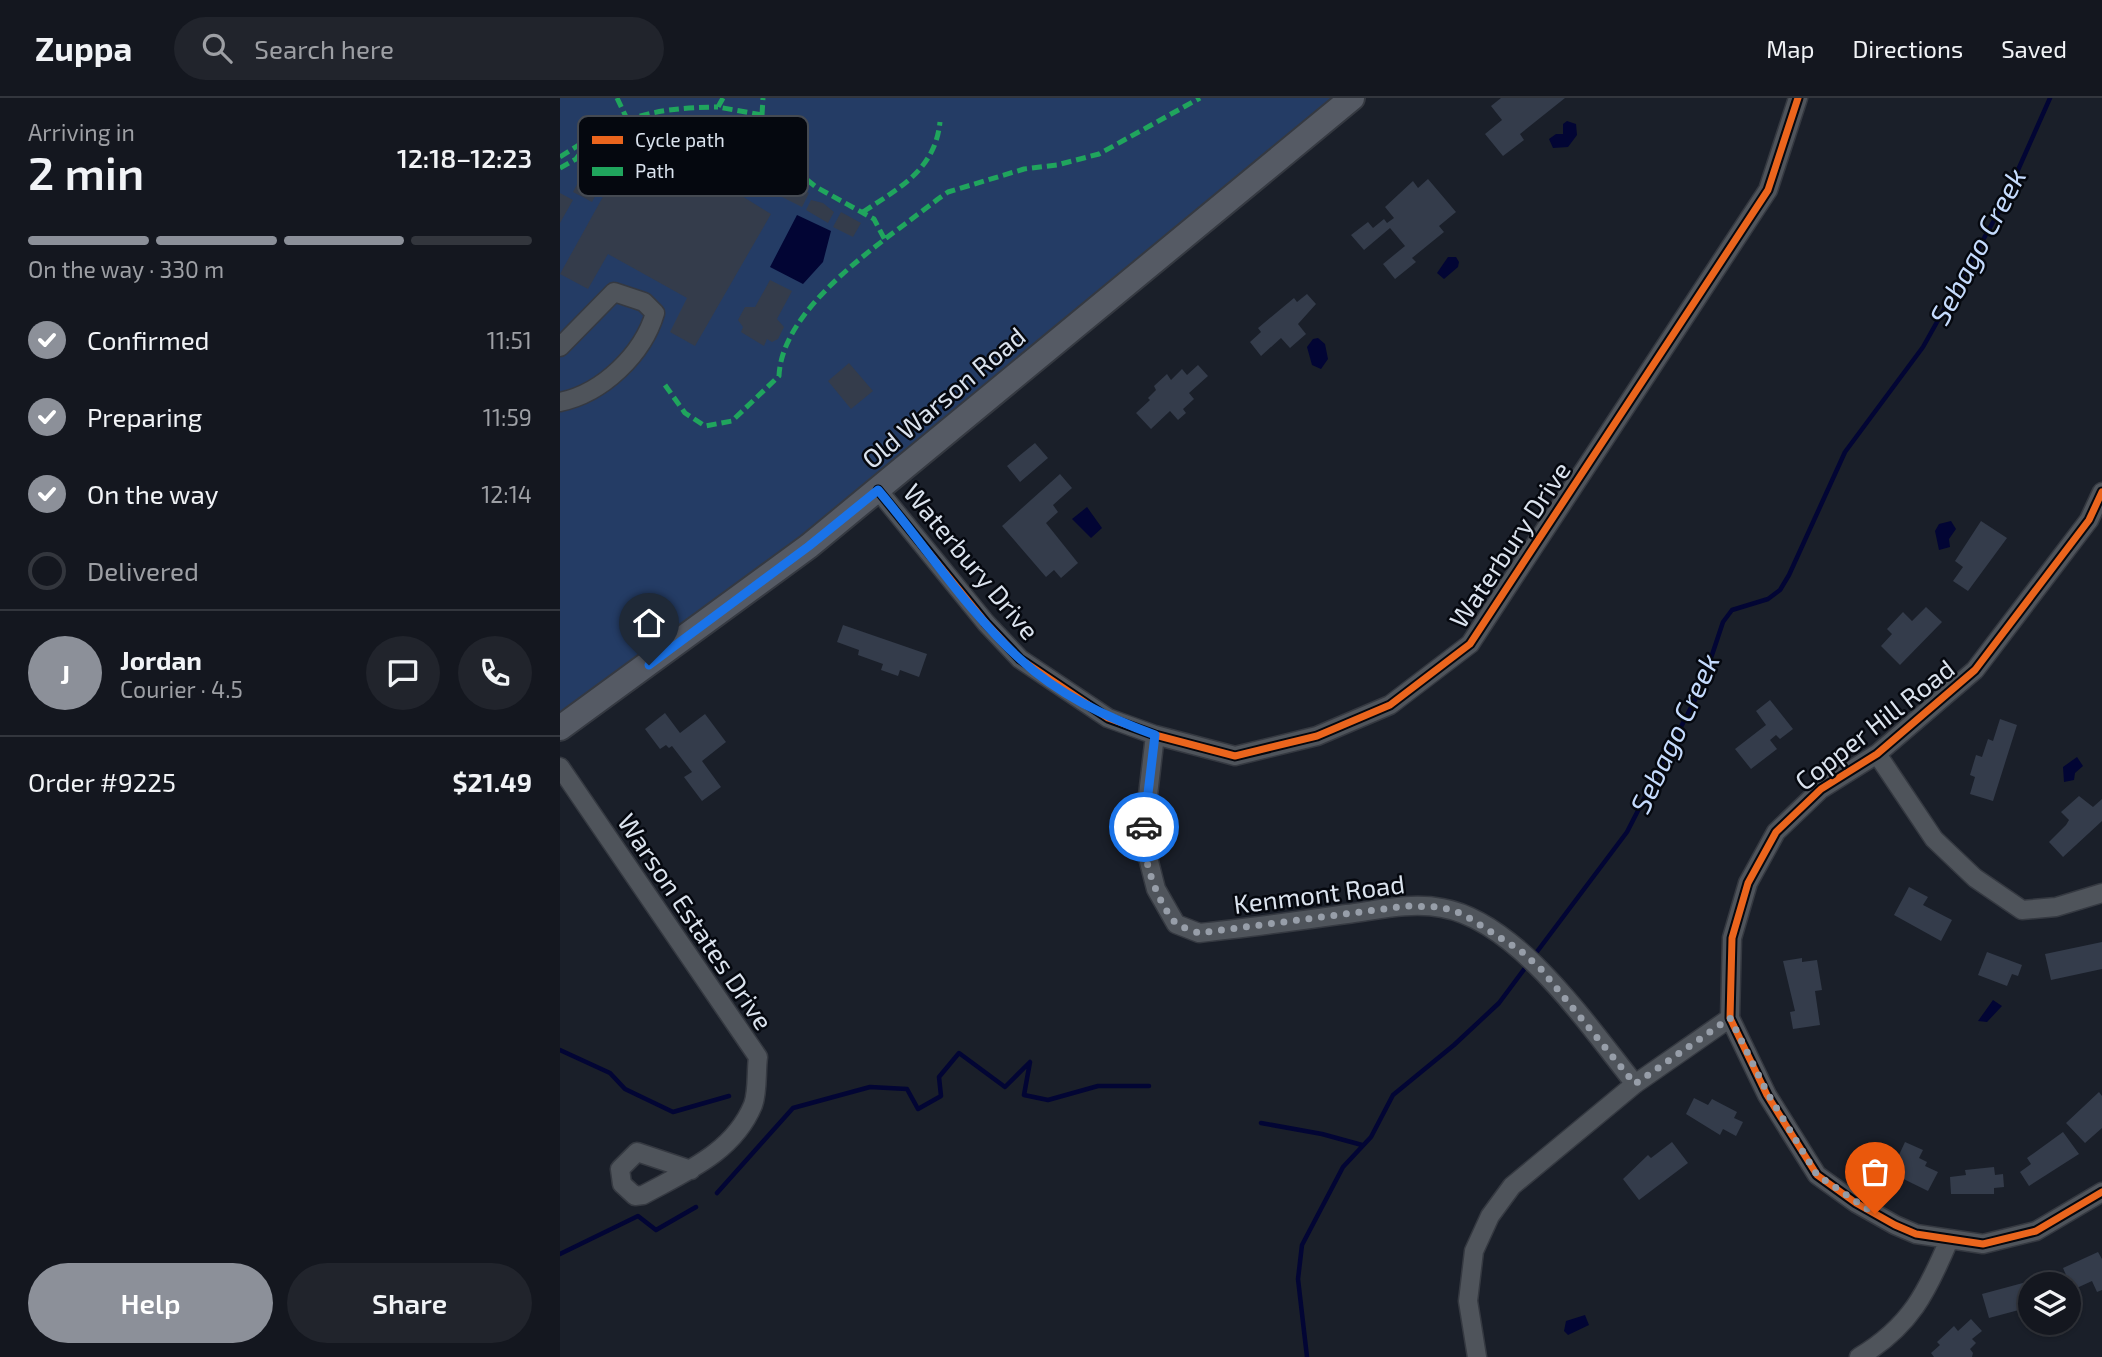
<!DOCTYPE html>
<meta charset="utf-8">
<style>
:root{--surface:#14171f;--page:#21242c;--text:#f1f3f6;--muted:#9d9fa4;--line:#33363d;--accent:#8c9099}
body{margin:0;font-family:"Exo 2",sans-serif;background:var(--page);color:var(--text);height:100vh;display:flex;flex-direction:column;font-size:26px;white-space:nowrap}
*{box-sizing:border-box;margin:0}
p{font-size:23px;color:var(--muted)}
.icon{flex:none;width:38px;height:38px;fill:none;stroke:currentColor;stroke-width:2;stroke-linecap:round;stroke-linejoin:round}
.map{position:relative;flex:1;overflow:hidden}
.side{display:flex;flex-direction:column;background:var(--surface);width:560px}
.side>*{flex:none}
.buttons{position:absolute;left:1458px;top:1174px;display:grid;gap:14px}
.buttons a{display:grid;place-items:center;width:63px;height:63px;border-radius:50%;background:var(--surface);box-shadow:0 2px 5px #0004,0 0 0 2px var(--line);font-size:35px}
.pin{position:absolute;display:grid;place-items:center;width:60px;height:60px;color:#fff;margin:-72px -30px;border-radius:50% 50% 50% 0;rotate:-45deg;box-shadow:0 0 7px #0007}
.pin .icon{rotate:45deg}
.courier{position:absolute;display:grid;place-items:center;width:70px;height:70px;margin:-35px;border:5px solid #1a73e8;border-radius:50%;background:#fff;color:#222;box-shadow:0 2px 9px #0007}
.head em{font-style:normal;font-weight:600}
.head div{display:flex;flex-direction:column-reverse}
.head{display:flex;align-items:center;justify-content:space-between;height:119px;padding:0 28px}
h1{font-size:46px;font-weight:600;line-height:52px}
.bar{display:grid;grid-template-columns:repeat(4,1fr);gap:10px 7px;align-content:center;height:84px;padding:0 28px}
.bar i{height:9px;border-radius:5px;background:var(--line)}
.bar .active{background:var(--accent)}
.bar p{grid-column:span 4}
.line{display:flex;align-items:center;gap:18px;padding:0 28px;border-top:2px solid var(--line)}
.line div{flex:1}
.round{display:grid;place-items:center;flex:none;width:74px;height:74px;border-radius:37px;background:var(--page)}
ol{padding:0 28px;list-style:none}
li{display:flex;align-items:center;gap:21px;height:77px}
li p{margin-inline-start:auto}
li .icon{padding:7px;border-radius:50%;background:var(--accent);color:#fff;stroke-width:4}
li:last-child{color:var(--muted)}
li i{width:38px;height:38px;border:4px solid var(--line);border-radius:50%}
.cta{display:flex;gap:14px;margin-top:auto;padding:14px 28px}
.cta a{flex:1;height:80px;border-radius:42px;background:var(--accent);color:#fff;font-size:28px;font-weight:600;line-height:80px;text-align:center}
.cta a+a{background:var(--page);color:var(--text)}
header{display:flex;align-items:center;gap:42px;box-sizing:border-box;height:98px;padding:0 35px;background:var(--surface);border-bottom:2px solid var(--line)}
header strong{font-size:33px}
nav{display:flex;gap:38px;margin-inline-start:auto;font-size:24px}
.search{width:490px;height:63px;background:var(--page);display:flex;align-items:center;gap:18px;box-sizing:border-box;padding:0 24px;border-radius:38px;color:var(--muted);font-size:26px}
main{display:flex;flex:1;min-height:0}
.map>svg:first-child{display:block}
</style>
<header>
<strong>Zuppa</strong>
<div class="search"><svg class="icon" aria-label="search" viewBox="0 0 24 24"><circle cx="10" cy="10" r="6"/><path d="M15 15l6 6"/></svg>Search here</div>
<nav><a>Map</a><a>Directions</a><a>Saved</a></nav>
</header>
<main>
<section class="side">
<div class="head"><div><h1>2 min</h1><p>Arriving in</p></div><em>12:18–12:23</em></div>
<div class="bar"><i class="active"></i><i class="active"></i><i class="active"></i><i></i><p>On the way · 330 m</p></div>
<ol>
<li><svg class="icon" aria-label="check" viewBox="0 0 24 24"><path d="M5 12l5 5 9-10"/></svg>Confirmed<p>11:51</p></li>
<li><svg class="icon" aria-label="check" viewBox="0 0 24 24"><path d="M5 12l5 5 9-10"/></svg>Preparing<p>11:59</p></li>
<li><svg class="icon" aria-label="check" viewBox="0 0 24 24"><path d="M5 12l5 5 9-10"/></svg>On the way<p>12:14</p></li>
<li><i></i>Delivered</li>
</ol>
<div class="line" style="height:126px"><b class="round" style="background:var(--accent);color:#fff">J</b><div><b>Jordan</b><p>Courier · 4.5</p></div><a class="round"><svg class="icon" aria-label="chat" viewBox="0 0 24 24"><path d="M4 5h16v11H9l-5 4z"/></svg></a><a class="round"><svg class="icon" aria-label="phone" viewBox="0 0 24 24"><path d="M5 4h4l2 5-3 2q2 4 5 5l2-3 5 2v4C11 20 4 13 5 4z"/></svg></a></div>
<div class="line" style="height:91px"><div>Order #9225</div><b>$21.49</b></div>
<div class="cta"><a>Help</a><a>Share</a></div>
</section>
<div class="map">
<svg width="1542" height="1259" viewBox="0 0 1542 1259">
<rect width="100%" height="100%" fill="#1a1f29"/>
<path fill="#243c65" d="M0,0h778l-498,413 -280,206z"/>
<path fill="#020534" d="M1007,23l9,3 1,11 -9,12 -15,1 -4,-9 7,-5h7v-10z
M237,117l34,16 -8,31 -20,22 -33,-17z
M888,159h8l3,5 -1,5 -14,12 -7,-6z
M758,240l7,6 3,15 -7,10 -9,-4 -5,-18 6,-8z
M527,409l15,21 -11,10 -19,-19z
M1391,423l5,8 -7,10 1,8 -11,3 -4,-19 4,-7z
M1517,659l6,9 -8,7 -1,7 -10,2 -1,-15z
M1433,902l9,6 -15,16 -9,-1z
M1025,1217l4,10 -21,10 -4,-4 2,-10z"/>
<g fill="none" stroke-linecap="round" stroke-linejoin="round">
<path stroke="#020534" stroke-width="4.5" d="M973,859l94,-125 74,-144 22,-66 9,-12 36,-11 12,-9 9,-15 56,-123 78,-105 79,-141 48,-108
M0,952l50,23 15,16 48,23 56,-16
M701,1025l61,11 40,11
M157,1095l76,-85 77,-21 37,2 11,20 23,-13 -2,-19 20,-24 46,34 25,-25 -6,33 24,5 50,-14h51
M0,1156l78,-38 18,14 40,-23
M747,1259l-9,-78 4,-34 41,-78 28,-30 22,-42 61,-50 45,-42 29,-39"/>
</g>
<path fill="#343c4b" d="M941,0h64l-45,36 4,6 -21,16 -18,-22 17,-14 -11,-14z
M75,41l47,26 5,-10 23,6 11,12 -3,8 53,33 -76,132 -25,-14 17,-34 -79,-44 -20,35 -28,-15z
M36,50l20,10 -24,44 -19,-10z
M868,81l28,33 -17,14 5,6 -32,26 4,4 -21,17 -12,-15 22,-18 -15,-18 -26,22 -13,-15 17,-13 5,6 11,-9 3,4 7,-5 -9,-11 28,-26 5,7z
M226,83l23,12 -7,14 -24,-12z
M0,95l13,7 -13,23z
M251,102l12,3 11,9 -6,11 -22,-13z
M281,114l20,11 -8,14 -20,-10z
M210,182l22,11 -15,28 7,8 -6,12 -6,3 -5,-3 -3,7 -23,-14 2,-5 -5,-7 7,-13h10z
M747,196l9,10 -18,20 8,10 -16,14 -9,-10 -20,18 -11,-14 11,-10 -3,-4 36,-30 3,4z
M289,265l24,28 -22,18 -23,-28z
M638,267l10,11 -19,17 5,6 -11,10 3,4 -8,7 -8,-9 -19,18 -15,-16 14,-13 -2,-2 8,-8 -2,-4 13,-12 4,6 11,-11 5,6z
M475,345l13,15 -28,24 -13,-16z
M500,376l12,14 -19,17 5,7 -12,11 32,40 -17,15 -7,-8 -8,7 -44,-51z
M1421,423l26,17 -39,53 -15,-10 10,-14 -8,-6z
M1366,509l16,15 -42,43 -19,-19 11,-12 -5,-5 16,-17 9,9z
M283,527l84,29 -8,23 -19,-7 -2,6 -17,-6 2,-6 -25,-9 1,-5 -22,-8z
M1210,602l23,29 -13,10 -4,-4 -6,5 7,9 -26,20 -16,-20 31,-24 -10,-14z
M105,615l15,20 25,-19 21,28 -24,19 19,26 -19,14 -18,-24 8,-5 -20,-26 -3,2 -3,-3 -6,4 -15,-20z
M1440,621l17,6 -24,76 -23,-7 5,-17 -5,-2 6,-20 6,2 6,-18 5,2z
M1519,698l14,11 9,-8v22l-39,36 -14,-15 17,-17 3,-5 -8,-8z
M1349,789l19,10 -5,8 29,15 -11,21 -47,-26z
M1542,844v27l-51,11 -6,-26z
M1427,854l35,13 -4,11 -6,-2 -5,12 -29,-11z
M1242,860v4l15,-2 5,30 -7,1 5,34 -27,4 -3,-17 5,-1 -12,-50z
M1539,994l3,4v32l-17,15 -19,-20z
M1134,1000l14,7 4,-6 25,13 -3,6 9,4 -7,14 -13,-7 -3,6 -34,-21z
M1503,1034l16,22 -50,32 -9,-14 11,-8 -4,-6z
M1112,1044l16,21 -49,37 -16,-21 25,-24 3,3z
M1345,1044l18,8 -4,8 8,4 -2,4 13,6 -10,19 -47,-23 9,-18 9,5z
M1434,1069l1,8 8,-1 1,13 -10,1v6h-43l-1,-17 16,-2 -1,-5z
M1538,1154l4,7v31l-5,2 -5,-11 -24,11v-8h-12l-2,-4 12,-5 -3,-7z
M1474,1182l1,4h-5v23l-41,11 -7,-24z
M1411,1221l11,12 -10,8 4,4 -6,6 3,4 -1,4h-38l-3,-4 9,-8 -3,-3 17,-16 4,5z"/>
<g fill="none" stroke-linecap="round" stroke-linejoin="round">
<defs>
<path id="street" d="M0,249l54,-55 30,10 11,11c-12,41 -52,80 -95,89
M318,392l108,133 34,36 88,59 47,17 80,21 82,-20 73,-31 80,-61 298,-454 30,-92
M1542,394l-13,28 -114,150 -98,84 -56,35 -45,43 -28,51 -16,55 -2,80 37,77 50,80 39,28 39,22 21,9 67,10 53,-13 66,-39
M595,637l-12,103 13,51 20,35 23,9c49,-5 98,-12 148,-19 31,-4 64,-12 95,-6 76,13 147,119 193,176
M1317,656l57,85 41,39 47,32 34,-3 46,-14
M0,669l198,290c-2,14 0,35 -5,48 -20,48 -68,67 -110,90l-8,1 -13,-12 -2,-15 17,-17 54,18
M917,1259l-9,-56 6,-50 16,-35 22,-30 123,-102 95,-66
M1299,1259c51,-30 68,-65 90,-117"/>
<path id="secondary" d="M0,630l249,-182 543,-448"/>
</defs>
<use href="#street" stroke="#353941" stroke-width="21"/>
<use href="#secondary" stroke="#353941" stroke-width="28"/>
<use href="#street" stroke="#4f545b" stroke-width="18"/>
<use href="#secondary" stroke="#555a64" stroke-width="24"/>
<path stroke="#20a55d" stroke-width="5" stroke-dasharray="10 5" stroke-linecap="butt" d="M57,0l10,21
M163,0l-5,9 44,8 27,38 7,18 20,16 58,32 11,21
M202,17l1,-17
M0,59c60,-39 87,-49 158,-50
M0,70l16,-9 14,-19
M303,114c36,-24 72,-42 77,-90
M105,287l20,28 20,13 27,-5 47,-45c3,-71 107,-136 159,-177l10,-7 76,-23 33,-4 42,-11 101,-56"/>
<defs>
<path id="cycleway" d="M318,392l108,133 34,36 88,59 47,17 80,21 82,-20 73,-31 80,-61 298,-454 30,-92
M1542,394l-13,28 -114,150 -98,84 -56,35 -45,43 -28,51 -16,55 -2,80 37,77 50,80 39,28 39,22 21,9 67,10 53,-13 66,-39"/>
</defs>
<use href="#cycleway" stroke="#05080f" stroke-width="11"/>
<use href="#cycleway" stroke="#eb651d" stroke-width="7"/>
</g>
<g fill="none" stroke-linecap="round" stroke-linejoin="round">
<path stroke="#979ea9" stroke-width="7" stroke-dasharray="0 12.6" d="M584,729c-3,29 12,72 30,94 5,6 17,9 25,12l207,-27 35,1 22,7 58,37 20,18 94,115 95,-66 38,76 49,81 58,39"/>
<path stroke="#1a73e8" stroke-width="9" d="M89,567l160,-119 69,-56c47,55 88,120 142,169 39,36 86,58 135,76l-11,92"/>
</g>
<g text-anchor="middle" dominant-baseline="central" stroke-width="5" stroke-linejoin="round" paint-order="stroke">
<g font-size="26" fill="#dbe3ee" stroke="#05080f">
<text transform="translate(383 299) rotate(-40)">Old Warson Road</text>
<text transform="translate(949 446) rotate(-56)">Waterbury Drive</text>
<text transform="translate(412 463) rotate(50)">Waterbury Drive</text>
<text transform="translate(1314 626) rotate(-38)">Copper Hill Road</text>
<text transform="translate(759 795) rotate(-7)">Kenmont Road</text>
<text transform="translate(136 823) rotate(56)">Warson Estates Drive</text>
</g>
<g font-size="28" font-style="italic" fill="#c5dbfd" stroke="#05080f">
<text transform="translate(1417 148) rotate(-62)">Sebago Creek</text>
<text transform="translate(1114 635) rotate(-65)">Sebago Creek</text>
</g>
</g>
<rect x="18" y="18" width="230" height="80" rx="10" fill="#05080f" stroke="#454a52" stroke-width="2"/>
<rect x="32" y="38" width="31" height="8" fill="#eb651d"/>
<rect x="32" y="69" width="31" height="9" fill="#20a55d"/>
<g font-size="19" fill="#dbe3ee">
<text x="75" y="49">Cycle path</text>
<text x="75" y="80">Path</text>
</g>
</svg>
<div class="buttons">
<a><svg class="icon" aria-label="layers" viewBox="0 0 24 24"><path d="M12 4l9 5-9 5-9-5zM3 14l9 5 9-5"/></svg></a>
</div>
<div class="pin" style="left:1315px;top:1116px;background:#ea580c"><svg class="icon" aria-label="bag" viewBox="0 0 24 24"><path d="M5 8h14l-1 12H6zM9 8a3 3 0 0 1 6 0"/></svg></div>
<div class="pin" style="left:89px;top:567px;background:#1f2937"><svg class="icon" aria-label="home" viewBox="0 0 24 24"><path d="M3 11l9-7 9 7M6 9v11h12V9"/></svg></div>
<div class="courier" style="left:584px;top:729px"><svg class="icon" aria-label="car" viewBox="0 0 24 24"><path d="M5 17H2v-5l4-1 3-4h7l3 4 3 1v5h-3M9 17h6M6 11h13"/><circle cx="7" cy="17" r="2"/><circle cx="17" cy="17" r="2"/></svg></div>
</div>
</main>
